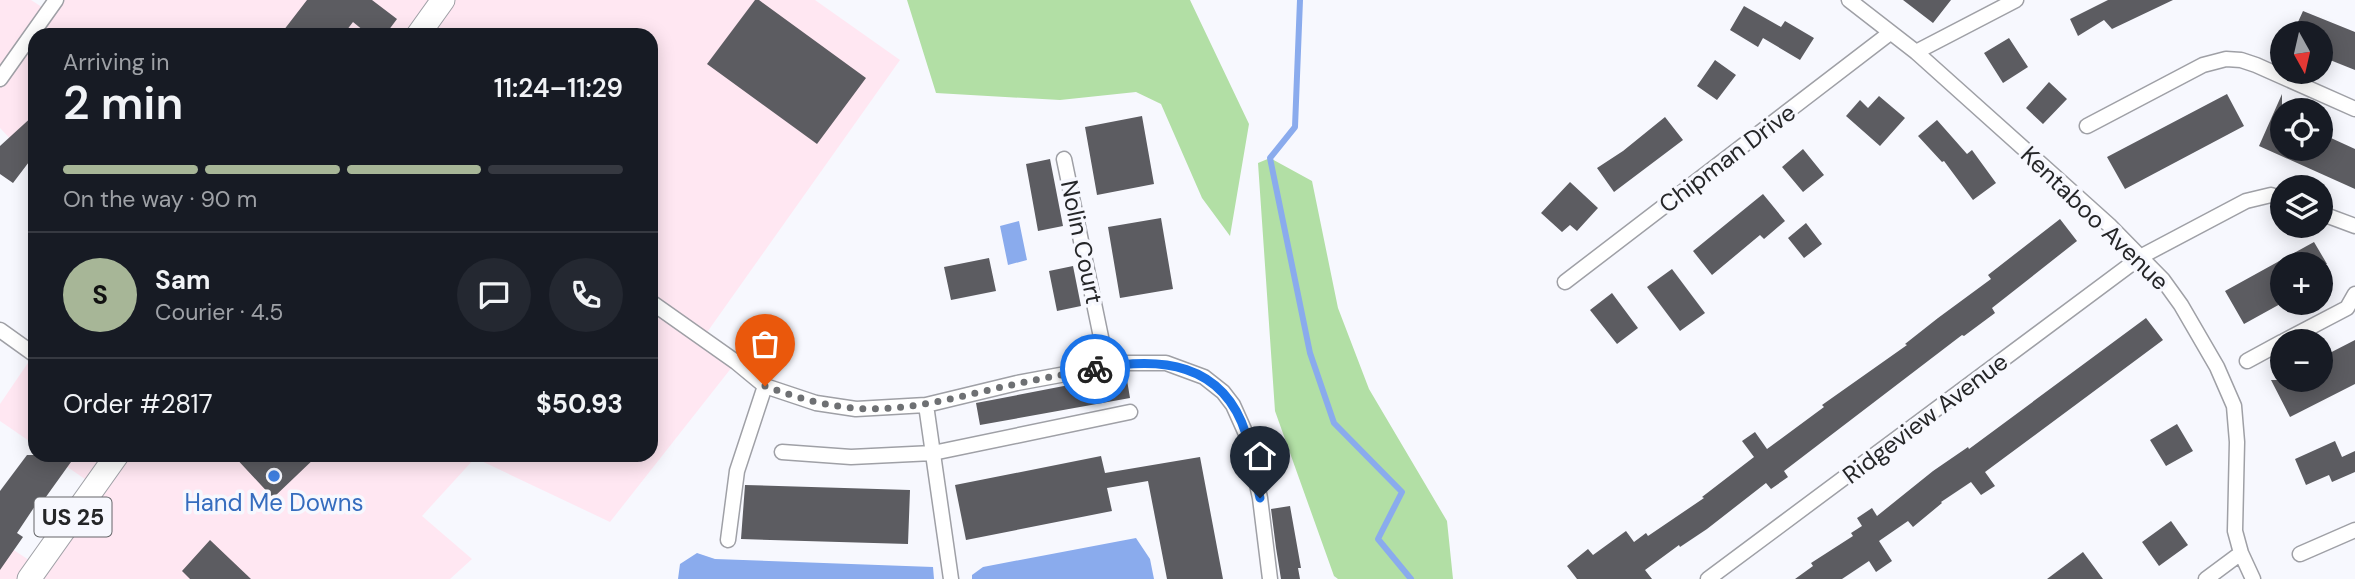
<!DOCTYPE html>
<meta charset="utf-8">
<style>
:root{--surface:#171b24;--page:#242831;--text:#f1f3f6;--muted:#9ea1a6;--line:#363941;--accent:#a7b697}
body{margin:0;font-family:"DM Sans",sans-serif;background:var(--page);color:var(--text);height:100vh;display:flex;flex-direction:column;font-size:26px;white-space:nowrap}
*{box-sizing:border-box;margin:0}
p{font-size:23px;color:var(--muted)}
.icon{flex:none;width:38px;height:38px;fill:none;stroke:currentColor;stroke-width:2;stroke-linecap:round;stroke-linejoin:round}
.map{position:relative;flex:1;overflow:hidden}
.side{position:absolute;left:28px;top:28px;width:630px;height:434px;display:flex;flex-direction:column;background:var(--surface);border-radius:21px;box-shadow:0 4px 18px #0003}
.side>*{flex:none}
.needle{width:46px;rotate:172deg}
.controls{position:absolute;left:2270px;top:21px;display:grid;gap:14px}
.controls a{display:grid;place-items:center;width:63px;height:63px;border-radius:50%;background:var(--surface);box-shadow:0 4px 18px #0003;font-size:35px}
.pin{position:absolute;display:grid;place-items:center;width:60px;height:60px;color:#fff;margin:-72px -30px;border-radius:50% 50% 50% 0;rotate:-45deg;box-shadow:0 0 7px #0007}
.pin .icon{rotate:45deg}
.courier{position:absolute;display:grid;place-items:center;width:70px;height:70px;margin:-35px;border:5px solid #1a73e8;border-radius:50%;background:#fff;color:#222;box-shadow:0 2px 9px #0007}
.summary em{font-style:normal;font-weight:600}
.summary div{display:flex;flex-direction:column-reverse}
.summary{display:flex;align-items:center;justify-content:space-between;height:119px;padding:0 35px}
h1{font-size:46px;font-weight:600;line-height:52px}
.bar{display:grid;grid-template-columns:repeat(4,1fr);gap:10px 7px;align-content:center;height:84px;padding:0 35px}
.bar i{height:9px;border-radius:5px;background:var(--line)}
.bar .selected{background:var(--accent)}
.bar p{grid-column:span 4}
.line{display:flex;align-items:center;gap:18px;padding:0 35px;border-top:2px solid var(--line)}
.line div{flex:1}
.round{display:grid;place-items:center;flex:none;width:74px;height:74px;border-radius:37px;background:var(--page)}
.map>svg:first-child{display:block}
</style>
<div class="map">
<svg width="2355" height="579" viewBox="0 0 2355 579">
<rect width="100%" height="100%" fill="#f7f8fe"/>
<path fill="#ffe7f2" d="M0,0h31l17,11 8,-11h759l85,60 -197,278 33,24 -126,160 -135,-64 -53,58 50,43 -22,20h-450v-38l38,25 57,-80 -45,-31h601v-420h-616v130l-35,-37z
M34,354l1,1v90l-35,-24v-17z"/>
<path fill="#b2dfa5" d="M907,0h283l59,124 -19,112 -28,-38 -41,-94 -25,-12 -76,8 -124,-7z
M1270,158l42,23 26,127 31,81 78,132 6,58h-115l-4,-3 -59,-165 -17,-248z"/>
<path fill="#8aabed" d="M1019,221l8,39 -19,5 -8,-39z
M1136,538l14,21 4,20h-182v-4l11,-8z
M697,553l18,6 218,8 1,12h-256l2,-15z"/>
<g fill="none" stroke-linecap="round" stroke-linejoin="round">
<path stroke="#8aabed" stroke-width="6" d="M1300,0l-5,127 -25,31 40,195 24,70 68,69 -24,47 33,40"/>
</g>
<path fill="#5c5c61" d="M307,0h65l25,19 -12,16h-16l-16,-13 -10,13h-63z
M755,0h4l107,78 -49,66 -110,-80z
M1903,0h48l-18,23z
M2108,0h65l-61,29 -8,-9 -26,16 -8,-17z
M1744,6l37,21 4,-6 29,17 -14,22 -37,-22 -5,9 -28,-17z
M2303,11l52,21v38l-35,-14v-23h-27z
M2009,38l19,29 -25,16 -19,-30z
M1715,60l21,15 -19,25 -20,-14z
M2049,82l18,17 -24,25 -17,-16z
M2227,94l17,32 -119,63 -18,-32z
M2282,94v55h38v-16l35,16v40l-96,-43z
M1879,96l26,22 -25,28 -34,-30 14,-16 8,8z
M35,114v40l-22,29 -13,-9v-28z
M1142,116l12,68 -57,11 -12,-68z
M1665,117l18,23 -69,52 -17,-24 26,-17z
M1937,120l30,34 5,-4 24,33 -23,17 -29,-39 -2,1 -24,-26z
M1803,149l21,26 -21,17 -21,-25z
M1050,159l13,67 -25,5 -12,-67z
M1570,182l28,26 -21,23 -7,-6 -8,7 -21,-19z
M1763,194l22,27 -21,18 -4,-4 -48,40 -19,-24z
M1161,218l12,71 -53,9 -12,-71z
M2060,219l17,22 -85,67 3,5 -31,23 -2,-1 -178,136 4,6 -17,12 -5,-6 -59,46 -27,18 -1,-2 -34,25 7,9h-75l-10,-13 21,-17 5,6 33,-24 8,11 12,-9 2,3 56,-38 -2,-1 52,-40 -12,-16 13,-9 12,17 57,-42 -2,-2 85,-60 -2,-1 33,-26 53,-39 -3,-4z
M1806,223l16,21 -18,14 -16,-20z
M2314,242l13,22h-45v39l-38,21 -19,-33z
M989,258l7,33 -45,9 -7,-33z
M1073,266l8,40 -24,5 -8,-40z
M1672,269l33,44 -25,18 -33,-44z
M1612,293l26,35 -21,16 -27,-34z
M2146,318l17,22 -178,132 10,14 -14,9 -10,-13 -30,20 1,1 -29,24 -5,-6 -29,20 13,20 -16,11 -7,-11 -27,18h-47l18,-13 -2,-3 42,-27 -2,-3 11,-7 -5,-8 15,-10 5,8 56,-45 35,-24 1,2z
M2355,340v44l-65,33 -19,-37h49v-22z
M1126,374l4,24 -150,27 -4,-22z
M2177,424l16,27 -27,15 -16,-26z
M2335,441l7,16 13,-6v21l-23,10 -3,-7 -23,10 -11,-26z
M27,455h49l-38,53 -3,-2 -18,27 6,4 -23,33v-79z
M233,455h85l-45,43z
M1101,456l4,17 95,-16 23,122h-56l-19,-98 -41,7 5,23 -146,29 -11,-55z
M745,485l165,5 -2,54 -167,-5z
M1290,506l11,62h-3l2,11h-19l-5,-31 -5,-39z
M2171,521l17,24 -29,21 -17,-24z
M210,540l41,39h-61l-8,-8z
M2083,552l20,27h-56z"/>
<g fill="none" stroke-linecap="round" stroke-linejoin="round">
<defs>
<path id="street" d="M1849,0l67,52 193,173 54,55 18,25 36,62 17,39 3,36 -2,89 6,22 12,26
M1916,52l100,-52
M0,79l56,-79
M2087,126l116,-61 23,-6 15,1 15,5 99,44
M1064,159l43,207
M2320,213l35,13
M1565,282l325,-249
M651,302l85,60 29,24 51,17 40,6 70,-4 91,-22 108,-20h41l38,14 19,15 10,13 13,29 14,64 10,81
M0,330l35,25
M2284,341l63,-33 8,-14
M2247,361l35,-19
M926,405l25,174
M782,452l69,5 82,-4 197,-41
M728,540l9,-69 28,-85
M2300,554l55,-24
M1708,579l434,-323 104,-55 25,-6 11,4
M2206,579l35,-26"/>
<path id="primary" d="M418,35l25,-35
M29,579l88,-124"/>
</defs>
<use href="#street" stroke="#9fa0a6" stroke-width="17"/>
<use href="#primary" stroke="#9fa0a6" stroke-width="25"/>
<use href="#street" stroke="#fff" stroke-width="14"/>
<use href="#primary" stroke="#fff" stroke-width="23"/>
</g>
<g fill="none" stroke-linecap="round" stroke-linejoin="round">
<path stroke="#6e7073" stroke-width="7" stroke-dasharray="0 12.6" d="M765,386c29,11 57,19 88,22 55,5 110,-13 163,-24 26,-6 52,-10 79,-15"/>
<path stroke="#1a73e8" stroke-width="9" d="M1095,369c65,-13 128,-7 151,65 7,21 9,43 14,64"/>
</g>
<circle fill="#3f7fe0" stroke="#f7f8fe" stroke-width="2.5" cx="274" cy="476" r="7"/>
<g text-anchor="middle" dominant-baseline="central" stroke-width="7" stroke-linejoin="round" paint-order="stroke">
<rect fill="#f7f8fe" stroke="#646568" stroke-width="2" x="34.5" y="497.5" width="77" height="39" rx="5"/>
<g font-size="23" font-weight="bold" fill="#252628">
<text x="73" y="517">US 25</text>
</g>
<g font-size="24" fill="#252628" stroke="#f7f8fe">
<text transform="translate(1727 158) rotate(-37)">Chipman Drive</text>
<text transform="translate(2095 218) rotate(44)">Kentaboo Avenue</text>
<text transform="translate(1082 242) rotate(78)">Nolin Court</text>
<text transform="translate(1925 418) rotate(-37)">Ridgeview Avenue</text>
</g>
<g font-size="24" fill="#366cbe" stroke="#f7f8fe">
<text x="274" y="502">Hand Me Downs</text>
</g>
</g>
</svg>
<div class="controls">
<a><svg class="needle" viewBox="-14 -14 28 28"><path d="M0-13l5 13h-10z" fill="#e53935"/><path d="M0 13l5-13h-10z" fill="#9ea1a6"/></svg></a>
<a><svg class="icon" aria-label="locate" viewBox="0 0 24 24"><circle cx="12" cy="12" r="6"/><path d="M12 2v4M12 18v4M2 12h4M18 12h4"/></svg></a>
<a><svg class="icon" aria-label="layers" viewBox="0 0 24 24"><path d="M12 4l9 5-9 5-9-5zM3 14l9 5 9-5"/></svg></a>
<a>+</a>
<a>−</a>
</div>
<div class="pin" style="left:765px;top:386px;background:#ea580c"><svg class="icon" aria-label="bag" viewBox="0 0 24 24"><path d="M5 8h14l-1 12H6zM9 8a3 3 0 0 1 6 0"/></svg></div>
<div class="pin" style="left:1260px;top:498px;background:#1f2937"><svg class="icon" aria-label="home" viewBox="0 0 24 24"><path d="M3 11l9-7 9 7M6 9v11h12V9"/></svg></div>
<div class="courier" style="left:1095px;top:369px"><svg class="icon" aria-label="bike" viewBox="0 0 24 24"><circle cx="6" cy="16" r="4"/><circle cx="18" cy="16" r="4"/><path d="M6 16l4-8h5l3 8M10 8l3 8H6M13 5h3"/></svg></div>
<section class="side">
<div class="summary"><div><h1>2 min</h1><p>Arriving in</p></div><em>11:24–11:29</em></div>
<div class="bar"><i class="selected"></i><i class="selected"></i><i class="selected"></i><i></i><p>On the way · 90 m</p></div>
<div class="line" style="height:126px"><b class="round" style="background:var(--accent);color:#111">S</b><div><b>Sam</b><p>Courier · 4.5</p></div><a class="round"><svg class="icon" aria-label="chat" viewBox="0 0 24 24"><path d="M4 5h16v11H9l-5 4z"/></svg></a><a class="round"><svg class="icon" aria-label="phone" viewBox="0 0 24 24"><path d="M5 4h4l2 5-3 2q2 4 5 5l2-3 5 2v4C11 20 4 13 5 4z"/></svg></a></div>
<div class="line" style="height:91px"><div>Order #2817</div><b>$50.93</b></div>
</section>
</div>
